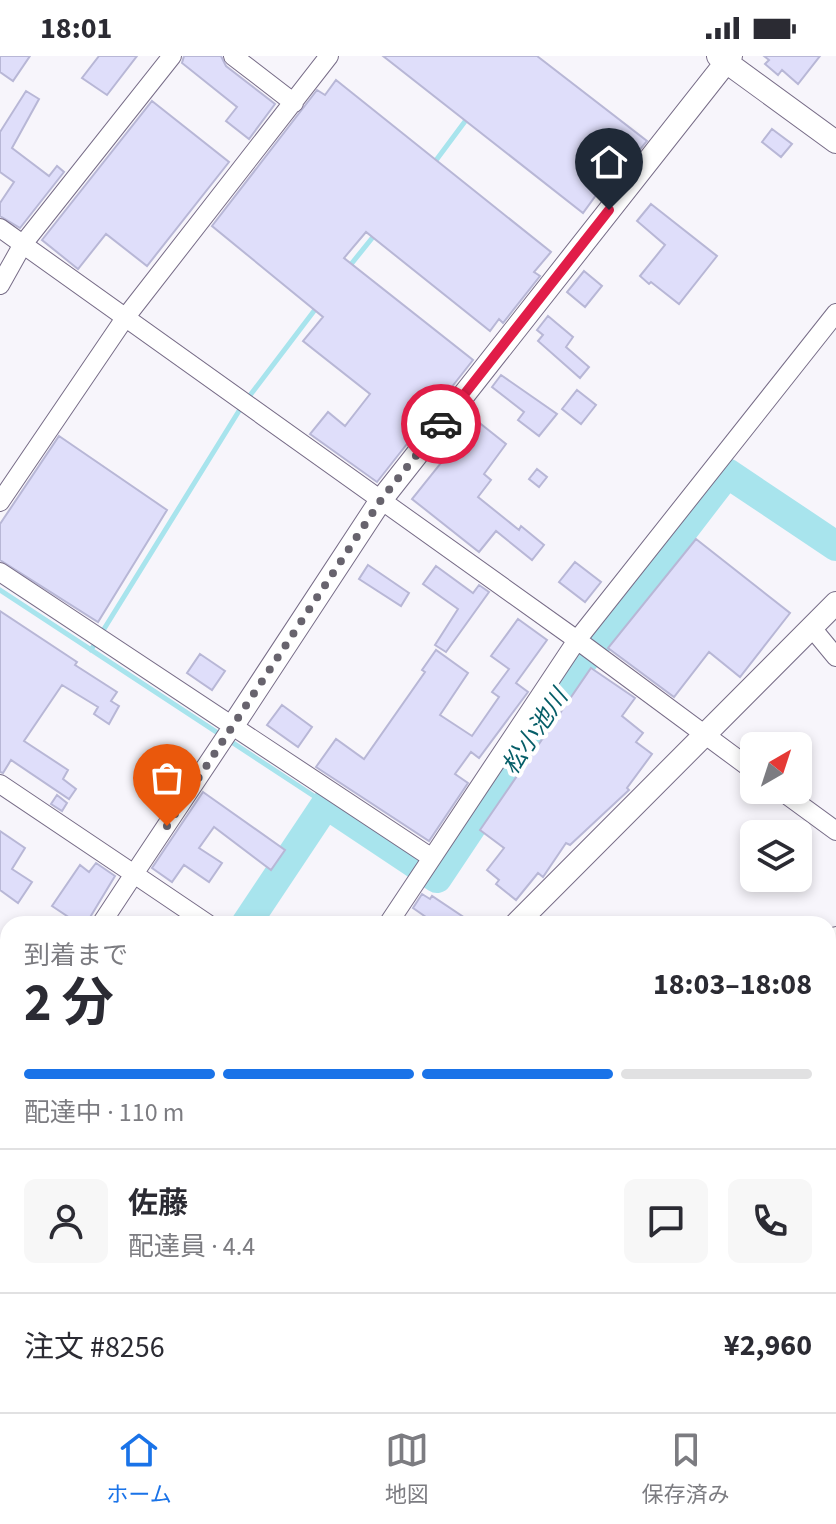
<!DOCTYPE html>
<html lang="ja">
<meta charset="utf-8">
<style>
:root{--surface:#fff;--page:#f7f7f7;--text:#2b2b33;--muted:#7c7c81;--line:#e1e1e2;--accent:#1a73e8}
body{margin:0;font-family:"Source Sans 3","Noto Sans JP",sans-serif;background:var(--page);color:var(--text);height:100vh;display:flex;flex-direction:column;font-size:30px;white-space:nowrap}
*{box-sizing:border-box;margin:0}
p{font-size:26px;color:var(--muted)}
.icon{flex:none;width:44px;height:44px;fill:none;stroke:currentColor;stroke-width:2;stroke-linecap:round;stroke-linejoin:round}
.map{position:relative;flex:1;overflow:hidden}
.drawer{position:absolute;left:0px;top:860px;width:836px;height:496px;display:flex;flex-direction:column;background:var(--surface);border-radius:24px 24px 0 0;box-shadow:0 4px 12px #0003}
.drawer>*{flex:none}
.needle{width:52px;rotate:39deg}
.fabs{position:absolute;left:740px;top:676px;display:grid;gap:16px}
.fabs a{display:grid;place-items:center;width:72px;height:72px;border-radius:12px;background:var(--surface);box-shadow:0 4px 12px #0003;font-size:40px}
.pin{position:absolute;display:grid;place-items:center;width:68px;height:68px;color:#fff;margin:-82px -34px;border-radius:50% 50% 50% 0;rotate:-45deg;box-shadow:0 0 8px #0007}
.pin .icon{rotate:45deg}
.courier{position:absolute;display:grid;place-items:center;width:80px;height:80px;margin:-40px;border:6px solid #e11d48;border-radius:50%;background:#fff;color:#222;box-shadow:0 2px 10px #0007}
.headline em{font-style:normal;font-weight:700}
.headline div{display:flex;flex-direction:column-reverse}
.headline{display:flex;align-items:center;justify-content:space-between;height:136px;padding:0 24px}
h1{font-size:52px;font-weight:700;line-height:60px}
.bar{display:grid;grid-template-columns:repeat(4,1fr);gap:12px 8px;align-content:center;height:96px;padding:0 24px}
.bar i{height:10px;border-radius:6px;background:var(--line)}
.bar .current{background:var(--accent)}
.bar p{grid-column:span 4}
.line{display:flex;align-items:center;gap:20px;padding:0 24px;border-top:2px solid var(--line)}
.line div{flex:1}
.round{display:grid;place-items:center;flex:none;width:84px;height:84px;border-radius:12px;background:var(--page)}
.status{display:flex;justify-content:space-between;align-items:center;height:56px;padding:0 40px;background:var(--surface);direction:ltr}
.status svg{height:22px;fill:currentColor}
.tab-bar{display:flex;justify-content:space-around;align-items:center;height:112px;border-top:2px solid var(--line);background:var(--surface);font-size:22px;color:var(--muted)}
.tab-bar a{display:grid;justify-items:center;gap:4px}
.tab-bar .current{color:var(--accent)}
.map>svg:first-child{display:block}
</style>
<div class="status"><b>18:01</b><svg viewBox="0 0 49 12"><path d="M0 12V9h3v3zM5 12V6h3v6zM10 12V3h3v9zM15 12V0h3v12zM26 1h20v11H26zM47 4h2v5h-2z"/></svg></div>
<div class="map">
<svg width="836" height="1356" viewBox="0 0 836 1356">
<rect width="100%" height="100%" fill="#f7f5fb"/>
<g fill="none" stroke-linecap="round" stroke-linejoin="round">
<path stroke="#a8e4ed" stroke-width="5" d="M434,107l35,-47
M348,212l29,-36
M248,342l69,-91
M0,534l326,214
M91,594l151,-244"/>
<path stroke="#a8e4ed" stroke-width="30" d="M246,868l80,-120 111,74 138,-207 152,-198 109,73
M0,1236l8,-12"/>
</g>
<path fill="#dfdefa" stroke="#b8b7d6" stroke-width="2" d="M0,0h30l-17,25 -13,-9z
M99,0h38l-30,39 -25,-17z
M184,0h37l5,10 49,38 -26,35 -23,-18 11,-14 -55,-44z
M383,0h154l110,85 -32,39 -5,-4 -27,37z
M764,0h56l-22,28 -16,-14 -4,5 -13,-11 4,-4z
M336,24l215,172 -17,20 6,4 -37,47 -4,-4 -9,12 -124,-99 -22,26 129,102 -96,122 -67,-48 18,-22 17,14 25,-32 -67,-53 20,-24 -111,-91 105,-136 8,5z
M26,35l13,8 -27,49 37,28 8,-10 7,6 -44,56 -20,-12v-13l14,-21 -14,-10v-40z
M152,45l77,61 -82,104 -41,-32 -28,35 -36,-29z
M772,73l20,15 -11,13 -19,-15z
M651,148l66,52 -38,48 -28,-22 -2,2 -9,-8 25,-31 -28,-24z
M584,215l18,15 -17,21 -18,-15z
M548,260l25,21 -7,10 23,20 -9,11 -42,-37 5,-6 -6,-5z
M501,319l56,39 -18,22 -21,-16 6,-8 -32,-25z
M577,334l19,15 -15,19 -19,-15z
M467,357l39,31 -22,30 7,6 -13,17 41,33 2,-4 23,19 -12,15 -36,-29 -17,21 -67,-53 29,-36 -6,-5z
M59,380l108,74 -69,112 -98,-62v-36z
M537,413l10,8 -8,10 -10,-8z
M696,483l94,74 -50,64 -31,-25 -35,45 -66,-49z
M575,506l26,20 -16,20 -26,-20z
M368,509l41,28 -8,13 -42,-27z
M436,510l37,27 6,-8 10,7 -43,60 -11,-7 23,-36 -35,-25z
M0,555l77,51 -2,3 42,27 -6,9 8,5 -10,18 -15,-10 4,-7 -36,-22 -38,56 44,29 -5,9 13,10 -7,10 -58,-39 -8,13 -3,-1z
M518,563l29,21 -31,43 12,9 -49,66 -8,-6 -16,22 13,9 -39,58 -113,-74 20,-28 28,20 61,-87 -3,-2 14,-20 32,23 -28,42 32,21 27,-39 -7,-5 17,-23 -18,-13z
M200,598l25,17 -13,19 -25,-17z
M591,612l44,30 -13,18 21,17 -7,9 16,12 -25,34 2,2 -59,55 -4,-2 -23,34 -5,-4 -22,27 -20,-16 3,-4 -12,-10 17,-22 -24,-18z
M282,649l30,22 -14,20 -31,-22z
M203,736l82,58 -14,20 -57,-43 -15,21 23,15 -13,19 -25,-17 -12,17 -20,-14z
M57,739l10,8 -5,8 -11,-7z
M0,775l25,17 -13,21 20,13 -14,21 -18,-13z
M96,807l19,13 -29,48h-7l-27,-18 28,-41 9,7z
M422,838l8,5 2,-3 42,28h-38l-23,-16z"/>
<g fill="none" stroke-linecap="round" stroke-linejoin="round">
<defs>
<path id="minor" d="M233,0l61,47
M0,172l577,412 177,131
M0,229l23,-41 149,-188
M0,446l125,-184 204,-262
M0,516l432,286
M812,572l24,29
M0,728l134,90 -33,50
M780,734l56,41
M208,868l-74,-50 98,-147
M388,868l189,-284 259,-327
M828,888l8,-8
M0,1022l8,-12
M0,1076l8,5
M828,1218l8,-5
M68,1348l10,8
M358,1348l14,8
M816,1348l8,8
M321,1356l6,-8
M434,1356l2,-8
M610,1356l13,-8"/>
<path id="tertiary" d="M718,0l118,86
M232,671l149,-227 350,-444
M516,868l320,-321
M32,1356l8,-8"/>
</defs>
<use href="#minor" stroke="#776c87" stroke-width="20"/>
<use href="#tertiary" stroke="#776c87" stroke-width="24"/>
<use href="#minor" stroke="#fff" stroke-width="18"/>
<use href="#tertiary" stroke="#fff" stroke-width="22"/>
</g>
<g fill="none" stroke-linecap="round" stroke-linejoin="round">
<path stroke="#67636d" stroke-width="8" stroke-dasharray="0 14.4" d="M167,770l214,-326 60,-76"/>
<path stroke="#e11d48" stroke-width="10" d="M441,368l168,-214"/>
</g>
<g text-anchor="middle" dominant-baseline="central" stroke-width="8" stroke-linejoin="round" paint-order="stroke">
<g font-size="24" font-style="italic" fill="#065e68" stroke="#fff">
<text transform="translate(535 676) rotate(-56)">松小池川</text>
</g>
</g>
</svg>
<div class="fabs">
<a><svg class="needle" viewBox="-14 -14 28 28"><path d="M0-13l5 13h-10z" fill="#e53935"/><path d="M0 13l5-13h-10z" fill="#7c7c81"/></svg></a>
<a><svg class="icon" aria-label="layers" viewBox="0 0 24 24"><path d="M12 4l9 5-9 5-9-5zM3 14l9 5 9-5"/></svg></a>
</div>
<div class="pin" style="left:167px;top:770px;background:#ea580c"><svg class="icon" aria-label="bag" viewBox="0 0 24 24"><path d="M5 8h14l-1 12H6zM9 8a3 3 0 0 1 6 0"/></svg></div>
<div class="pin" style="left:609px;top:154px;background:#1f2937"><svg class="icon" aria-label="home" viewBox="0 0 24 24"><path d="M3 11l9-7 9 7M6 9v11h12V9"/></svg></div>
<div class="courier" style="left:441px;top:368px"><svg class="icon" aria-label="car" viewBox="0 0 24 24"><path d="M5 17H2v-5l4-1 3-4h7l3 4 3 1v5h-3M9 17h6M6 11h13"/><circle cx="7" cy="17" r="2"/><circle cx="17" cy="17" r="2"/></svg></div>
<section class="drawer">
<div class="headline"><div><h1>2 分</h1><p>到着まで</p></div><em>18:03–18:08</em></div>
<div class="bar"><i class="current"></i><i class="current"></i><i class="current"></i><i></i><p>配達中 · 110 m</p></div>
<div class="line" style="height:144px"><a class="round"><svg class="icon" aria-label="person" viewBox="0 0 24 24"><circle cx="12" cy="8" r="4"/><path d="M4 21q1-7 8-7t8 7"/></svg></a><div><b>佐藤</b><p>配達員 · 4.4</p></div><a class="round"><svg class="icon" aria-label="chat" viewBox="0 0 24 24"><path d="M4 5h16v11H9l-5 4z"/></svg></a><a class="round"><svg class="icon" aria-label="phone" viewBox="0 0 24 24"><path d="M5 4h4l2 5-3 2q2 4 5 5l2-3 5 2v4C11 20 4 13 5 4z"/></svg></a></div>
<div class="line" style="height:104px"><div>注文 #8256</div><b>¥2,960</b></div>
</section>
</div>
<nav class="tab-bar">
<a class="current"><svg class="icon" aria-label="home" viewBox="0 0 24 24"><path d="M3 11l9-7 9 7M6 9v11h12V9"/></svg>ホーム</a>
<a><svg class="icon" aria-label="map" viewBox="0 0 24 24"><path d="M3 6l6-2 6 2 6-2v14l-6 2-6-2-6 2zM9 4v14M15 6v14"/></svg>地図</a>
<a><svg class="icon" aria-label="saved" viewBox="0 0 24 24"><path d="M7 4h10v16l-5-4-5 4z"/></svg>保存済み</a>
</nav>
